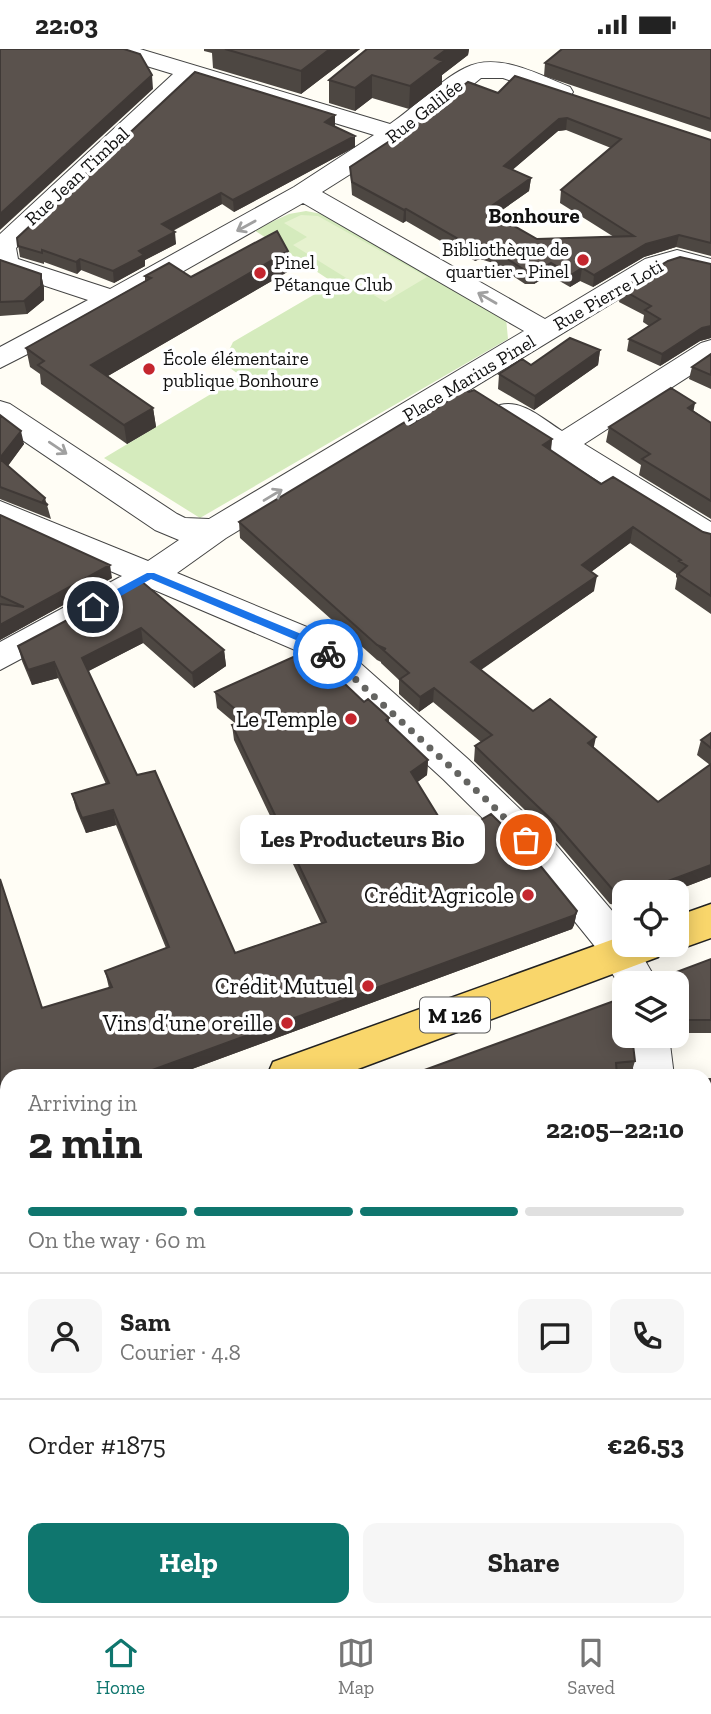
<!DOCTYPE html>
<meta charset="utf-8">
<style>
:root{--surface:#fff;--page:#f6f6f6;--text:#222;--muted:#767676;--line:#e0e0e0;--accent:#0f766e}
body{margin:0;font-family:"Zilla Slab",serif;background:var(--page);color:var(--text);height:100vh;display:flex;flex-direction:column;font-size:26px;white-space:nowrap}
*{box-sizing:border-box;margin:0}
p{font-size:23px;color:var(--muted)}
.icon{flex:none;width:38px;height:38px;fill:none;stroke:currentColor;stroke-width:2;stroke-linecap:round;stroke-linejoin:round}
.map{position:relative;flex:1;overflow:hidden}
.panel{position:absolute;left:0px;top:1020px;width:712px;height:548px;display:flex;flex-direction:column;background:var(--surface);border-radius:21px 21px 0 0;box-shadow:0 4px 18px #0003}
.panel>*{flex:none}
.fabs{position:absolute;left:612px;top:831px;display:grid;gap:14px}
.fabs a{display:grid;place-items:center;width:77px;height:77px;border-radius:14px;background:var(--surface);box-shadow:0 4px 18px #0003;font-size:35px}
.pin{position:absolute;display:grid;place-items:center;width:60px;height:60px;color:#fff;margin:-30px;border:4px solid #fff;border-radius:50%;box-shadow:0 2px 7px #0007}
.courier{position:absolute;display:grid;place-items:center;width:70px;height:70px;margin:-35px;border:5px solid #1a73e8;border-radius:50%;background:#fff;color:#222;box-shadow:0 2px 9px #0007}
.bubble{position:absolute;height:49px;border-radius:14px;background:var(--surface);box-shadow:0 4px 18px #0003;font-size:23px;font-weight:700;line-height:49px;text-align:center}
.head em{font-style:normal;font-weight:700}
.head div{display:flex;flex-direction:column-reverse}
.head{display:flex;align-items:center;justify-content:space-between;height:119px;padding:0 28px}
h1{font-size:46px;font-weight:700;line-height:52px}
.bar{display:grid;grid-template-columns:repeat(4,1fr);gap:10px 7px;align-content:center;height:84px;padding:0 28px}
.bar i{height:9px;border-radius:5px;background:var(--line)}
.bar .current{background:var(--accent)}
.bar p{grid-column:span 4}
.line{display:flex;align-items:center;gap:18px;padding:0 28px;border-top:2px solid var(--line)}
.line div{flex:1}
.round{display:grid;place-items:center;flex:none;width:74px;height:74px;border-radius:14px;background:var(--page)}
.button{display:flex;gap:14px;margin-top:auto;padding:14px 28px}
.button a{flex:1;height:80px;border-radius:14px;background:var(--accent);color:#fff;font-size:28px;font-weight:700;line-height:80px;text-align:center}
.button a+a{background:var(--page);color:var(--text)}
.status{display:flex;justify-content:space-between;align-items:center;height:49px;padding:0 35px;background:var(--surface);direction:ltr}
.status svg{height:19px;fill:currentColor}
.tabs{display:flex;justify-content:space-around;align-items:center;height:98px;border-top:2px solid var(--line);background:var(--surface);font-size:19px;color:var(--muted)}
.tabs a{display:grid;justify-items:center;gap:4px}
.tabs .current{color:var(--accent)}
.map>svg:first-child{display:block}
</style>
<div class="status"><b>22:03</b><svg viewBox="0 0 49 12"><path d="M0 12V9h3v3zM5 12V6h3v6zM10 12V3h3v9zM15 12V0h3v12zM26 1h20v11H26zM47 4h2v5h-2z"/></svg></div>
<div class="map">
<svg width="711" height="1567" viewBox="0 0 711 1567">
<rect width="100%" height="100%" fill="#fffdf5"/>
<path fill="#d5ebbd" d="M306,162l16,3 184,104 2,21 -308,179 -96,-60 137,-82 -18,-13 10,-21 101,-59 -80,-53 35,-16z"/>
<path fill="#e6f2cf" d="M301,166l17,1 109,61 -42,25 -92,-57 14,-8 -23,-14z"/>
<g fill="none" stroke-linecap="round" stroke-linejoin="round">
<defs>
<path id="minor" d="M103,0h37l250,75c24,-16 50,-44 75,-56 33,-17 74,7 105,19l3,5 -3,5 -9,2 -58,-21h-22l-75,61 -84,53 223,127 100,-60 32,-9 34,9v16l-33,-8 -13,4 -439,267 -49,35 142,59 23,15 126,112 84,81 73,86v19h11l22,38h-33v11l-28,-45 -71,-88 -83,-82 -125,-114 -23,-15 -143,-61 -152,81v-28l122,-66 -122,-52v-23l148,60 31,-21 -24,-10 -155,-105v-24l10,3 167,110 8,4 24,1 315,-188 -221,-128 -179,102 -124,63v-21l88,-47 -88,-29v-37l173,-160 -66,-20zM194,31l180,55 -80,52 -184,102 -92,-30 -2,-11z
M711,291v22l-127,82 127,78v26l-11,-3 -200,-126 -5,-7 5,-7c22,-6 43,14 62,26l139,-88z
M629,987h40l5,40h-40z
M705,1537l6,3v27h-33l-1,-6h28z"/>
<path id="major" d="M711,855v34l-34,12 -13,-5 -6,12 -319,119h-72l6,-14 352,-127v10h52v-29z
M7,1116v42l-7,3v-42z"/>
</defs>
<use href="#minor" stroke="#444" stroke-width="2"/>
<use href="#major" stroke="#222" stroke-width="3"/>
<use href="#minor" fill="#fff" fill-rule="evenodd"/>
<use href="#major" fill="#f9d66b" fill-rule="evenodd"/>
</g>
<path fill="#4d4742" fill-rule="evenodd" d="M204,0h156l-59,45 -88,-26 -1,-15 -8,-2z
M367,0h102l-1,6 -26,20v9l-33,25 -37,-11 -17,13 -26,-8v-23z
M711,0v83l-167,-56 1,-13 57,-13z
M498,44l213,47v116l-35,-9 -32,10 -51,30 -13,-6 -10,6 -21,-12 -15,9h-9l-32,-21 -13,-4 -5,2 -69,-40 -3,2 -51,-28 -2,-28zM566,81l45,18 -50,42 -1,13 54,34 -77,2 -42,-24 34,-24 2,-13 -19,-8 46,-39z
M335,66v11l-1,1 21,20 -121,65 -12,-8 -49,27 3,13 -31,16v6l-31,17 -33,-13 -4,4 -33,-12v2l-24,-7 -3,-19z
M0,211l41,14 3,14v12l-17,14 -27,2z
M711,215v74l-11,3 -40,25 -33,-15 2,-12 20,-13 -6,-4 1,-7 -25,-13 2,-13z
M289,222l-181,105 45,32 3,19 -29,17 -86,-60 -1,-10 -10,-7 -4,-19 119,-67v-5l46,1z
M600,301l-2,15 -64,45 -36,-21 1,-15 32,-9z
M711,305v35l-22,-10 3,-12z
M694,362l17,12v96l-72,-44 2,-10 -35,-23 3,-15z
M0,366l24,29 -16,22 37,32 6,21 -51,-20z
M410,376l142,14 -1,12 50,33 102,48 8,2v80l-36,-25 2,-11 -1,-1v-3l-46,-31 -39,29 3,19 -113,79 52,41 61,37 64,54 52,-37 -13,-10 4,-15 10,-7v144l-42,16h-44v13l-15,-2 -56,-66 -80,-77 1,-15 6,-4 -48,-40 -14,10 -20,-18v-14l-18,-17v-1l-4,-2 -137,-122 -1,-16z
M0,466l112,63 -112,62z
M141,532l83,69 2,16 -32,22 -51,-45 -55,28 49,104 18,-4 80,182 86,-30 -87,-183 -2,-15 4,-1 -19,-16 -2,-16 94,-42 55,52 4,-3 21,19v5l39,37 -1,15 -10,7 34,55 40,-23 35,34 51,63 -3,14 -2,4 -399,147h-166v62l-7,2v-261l42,129 67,-20 -4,-17 61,-23 -50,-123 -30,8 -10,-24 -4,-15 34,-10 -48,-106 -26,7 -10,-24 -4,-15z
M711,910v74h-34v-50h-13l2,-7z
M635,1012l-4,13 -14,1 -209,1z
M705,1030h6v138h-6z
M7,1175v166h-7v-164z
M67,1561h429l1,6h-424z"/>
<path fill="#3f3936" d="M330,0h30l-59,45v-23z
M447,0h22l-1,6 -26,20v9l-33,25 1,-23 25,-28z
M152,26l1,14 -153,141v-16z
M372,26v23l-17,13v-23z
M335,66v11l-10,8v-12z
M567,69l-1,12 -8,1 -55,47 1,-12 55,-47z
M355,87v11l-121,65 -1,-12z
M531,129l-2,13 -44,31 1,-12z
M221,144l1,11 -58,31 -2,-11z
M406,160v12l-3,2 1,-13z
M175,183l1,12 -31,16v6l-31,17 -1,-12 26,-20z
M679,186l-3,12 -32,10 -51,30 1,-12 52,-31z
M481,197l-1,13 -5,2 1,-12z
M288,202l1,20 -195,113 -3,-19z
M80,210l1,11 -4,4 -1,-12z
M551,214l-2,12 -15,9 1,-12z
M582,219l-2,13 -10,6 1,-12z
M41,225l3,14v12l-17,14 -3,-13z
M711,277v12l-11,3 -40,25 2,-12 40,-26z
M600,301l-2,15 -64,45 1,-14z
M695,354l-3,16 -4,-11z
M153,359l3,19 -29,17 -3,-19z
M21,382l3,13 -21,28 -3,-14z
M552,390l-2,15 -7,-9z
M633,478l-3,16 -50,37 2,-15z
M110,516l2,13 -112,62v-15z
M597,527l-3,15 -124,86 1,-15z
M141,579l2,15 -58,30 -3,-15z
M224,601l2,16 -32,22 -2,-15z
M54,613l4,16 -26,7 -4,-15z
M434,639l-1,14 -14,10 1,-15z
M596,688l-3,14 -5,-8z
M428,711l-1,15 -16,12v-15z
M113,761l3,15 -30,8 -4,-15z
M711,816v12l-42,16h-33z
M577,862l-3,14 -2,4 -399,147h-37z
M7,1075v14l-7,2v-14z
M3,1507l4,5v11l-7,3v-10z"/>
<path fill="#5a524d" stroke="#3f3936" stroke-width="2" fill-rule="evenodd" d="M0,0h124l16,5 12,21 -152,139z
M225,0h105l-29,22z
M367,0h80l-12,9 8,3 -33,25 -38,-11 -17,13 -26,-8z
M562,0h149v70l-166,-56z
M195,23l140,43 -10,7 30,14 -122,64 -12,-7 -59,31 13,8 -36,19 5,4 -31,16 -33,-12 -4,3 -34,-12v3l-24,-7 -1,-8z
M515,27l196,64v103l-32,-8 -33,9 -52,31 -12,-7 -11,7 -20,-12 -16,9 -9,-1 -32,-21 -13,-4 -5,3 -70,-40 -2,1 -52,-28 -2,-15 58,-38 60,-47 30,11zM567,69l54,21 -60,51 73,46 -97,3 -51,-29 45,-32 -27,-12 55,-47z
M277,182l11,20 -197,114 62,43 -29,17 -86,-60 6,-4 -18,-13 125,-70 -6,-2 24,-13 22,14z
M680,208l31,7v62l-9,2 -40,26 -33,-15 31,-20 -15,-9 6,-4 -30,-17 47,-28z
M0,211l41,14v12l-17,15 -24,1z
M570,289l30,12 -65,46 -36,-22 23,-15 9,6z
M711,305v21l-19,-8z
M671,339l24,15 -7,5 23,15v78l-69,-42 8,-5 -41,-27z
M465,341l4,2 5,-2 78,49 -9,6 58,39 12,-7 90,55 8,2v62l-33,-22 9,-8 -8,-5 2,-1 -48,-33 -51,38 15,11 -126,86 62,49 17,-12 46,38 -8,6 70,59 53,-38v101l-75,28 -23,-3 -57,-66 -81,-78 17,-11 -58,-47 -14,9 -20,-18 9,-6 -28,-25 5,1 -9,-4 -138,-123 166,-100 5,3z
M0,366l21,16 -21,27z
M0,410l45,39 -2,3 5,4 -48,-18z
M0,466l110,50 -110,60v-21l24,3 -24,-11z
M141,532l83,69 -32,23 -51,-45 -59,30 55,117 18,-4 80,182 91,-31 -94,-197 17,-4 -34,-29 94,-42 55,52 4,-3 21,19 -3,2 42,40 -17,12 40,65 40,-23 35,34 51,63 -2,4 -439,161h-129v48l-7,2v-247l42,129 70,-21 -7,-16 64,-24 -56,-137 -31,8 -10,-24 37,-11 -55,-121 -26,8 -10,-24z
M711,684v15l-10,-8z
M711,910v61h-34v-37h-16l5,-1v-6z
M625,948v39h7l3,25 -19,2 1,13h-209z
M705,1030h6v125h-6z
M7,1175v156h-7v-154z
M0,1415h7v91l-4,1 -3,9z
M69,1561h427l1,6h-409z"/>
<defs><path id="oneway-shaft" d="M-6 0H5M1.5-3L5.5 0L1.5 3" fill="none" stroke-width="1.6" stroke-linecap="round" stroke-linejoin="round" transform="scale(1.75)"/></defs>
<g stroke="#a0a0a0">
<use href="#oneway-shaft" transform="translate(246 177) rotate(151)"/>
<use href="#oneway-shaft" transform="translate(487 249) rotate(-150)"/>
<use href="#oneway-shaft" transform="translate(58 399) rotate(34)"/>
<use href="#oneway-shaft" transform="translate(273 446) rotate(-31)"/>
</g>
<path fill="#1a73e8" d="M147,524h7l157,65 22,16 -9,3 -21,-14 -152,-64 -55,31h-7v-6z"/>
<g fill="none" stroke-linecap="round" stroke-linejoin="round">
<path stroke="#646461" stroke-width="7" stroke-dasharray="0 12.6" d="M328,605l164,151 34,35"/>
</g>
<g fill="#c4262e" stroke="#fff" stroke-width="2.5">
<circle cx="583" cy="211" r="7"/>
<circle cx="260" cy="224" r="7"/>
<circle cx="149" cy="320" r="7"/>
<circle cx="351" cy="670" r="7"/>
<circle cx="528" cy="846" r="7"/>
<circle cx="368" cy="937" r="7"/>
<circle cx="287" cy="974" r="7"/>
</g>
<g text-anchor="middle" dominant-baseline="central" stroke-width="7" stroke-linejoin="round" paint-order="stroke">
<g font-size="19" fill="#111" stroke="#fff">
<text transform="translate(424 62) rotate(-38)">Rue Galilée</text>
<text transform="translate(77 127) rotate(-43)">Rue Jean Timbal</text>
<text transform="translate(608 246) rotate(-30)">Rue Pierre Loti</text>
<text transform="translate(469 329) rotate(-31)">Place Marius Pinel</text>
</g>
<g font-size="19" fill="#111" stroke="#fff" text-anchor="start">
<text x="569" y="200" text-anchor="end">Bibliothèque de<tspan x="569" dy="22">quartier - Pinel</tspan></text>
<text x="274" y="213">Pinel<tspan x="274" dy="22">Pétanque Club</tspan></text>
<text x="163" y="309">École élémentaire<tspan x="163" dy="22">publique Bonhoure</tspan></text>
</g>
<g font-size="21" font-weight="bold" fill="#111" stroke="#fff">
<text x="534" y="166">Bonhoure</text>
</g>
<rect fill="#fff" stroke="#585858" stroke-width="2" x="420" y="948.5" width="70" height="35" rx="5"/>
<g font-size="21" font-weight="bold" fill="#111">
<text x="455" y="966">M 126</text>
</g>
<g font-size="23" fill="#111" stroke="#fff" text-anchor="end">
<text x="337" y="670">Le Temple</text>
<text x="514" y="846">Crédit Agricole</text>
<text x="354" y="937">Crédit Mutuel</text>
<text x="273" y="974">Vins d’une oreille</text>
</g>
</g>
</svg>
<div class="fabs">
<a><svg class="icon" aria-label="locate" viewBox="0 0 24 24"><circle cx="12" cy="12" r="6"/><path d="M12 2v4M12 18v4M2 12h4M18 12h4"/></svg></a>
<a><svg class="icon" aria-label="layers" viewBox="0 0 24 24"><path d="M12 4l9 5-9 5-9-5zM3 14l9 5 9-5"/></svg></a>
</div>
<div class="pin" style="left:526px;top:791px;background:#ea580c"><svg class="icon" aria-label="bag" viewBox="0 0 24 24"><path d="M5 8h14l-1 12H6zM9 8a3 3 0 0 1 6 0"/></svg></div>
<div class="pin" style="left:93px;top:558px;background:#1f2937"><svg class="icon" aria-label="home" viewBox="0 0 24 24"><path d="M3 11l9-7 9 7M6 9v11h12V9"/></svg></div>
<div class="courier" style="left:328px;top:605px"><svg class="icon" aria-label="bike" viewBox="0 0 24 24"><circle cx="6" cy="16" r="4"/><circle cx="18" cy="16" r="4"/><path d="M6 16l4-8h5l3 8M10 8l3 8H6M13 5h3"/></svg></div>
<div class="bubble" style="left:240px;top:766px;width:245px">Les Producteurs Bio</div>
<section class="panel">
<div class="head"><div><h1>2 min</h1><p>Arriving in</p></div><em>22:05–22:10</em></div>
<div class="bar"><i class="current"></i><i class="current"></i><i class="current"></i><i></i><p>On the way · 60 m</p></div>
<div class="line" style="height:126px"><a class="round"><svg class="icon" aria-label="person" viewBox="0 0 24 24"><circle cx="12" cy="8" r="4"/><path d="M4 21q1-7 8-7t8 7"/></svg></a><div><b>Sam</b><p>Courier · 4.8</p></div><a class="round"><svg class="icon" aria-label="chat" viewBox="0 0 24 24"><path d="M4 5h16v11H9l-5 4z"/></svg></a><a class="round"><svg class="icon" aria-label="phone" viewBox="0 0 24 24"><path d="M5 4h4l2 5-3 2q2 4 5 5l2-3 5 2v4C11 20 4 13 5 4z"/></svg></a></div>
<div class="line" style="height:91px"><div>Order #1875</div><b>€26.53</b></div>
<div class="button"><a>Help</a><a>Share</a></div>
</section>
</div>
<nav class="tabs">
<a class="current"><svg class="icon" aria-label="home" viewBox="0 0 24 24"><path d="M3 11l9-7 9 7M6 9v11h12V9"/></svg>Home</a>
<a><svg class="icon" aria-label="map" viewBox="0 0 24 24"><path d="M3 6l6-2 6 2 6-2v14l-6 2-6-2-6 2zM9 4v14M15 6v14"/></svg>Map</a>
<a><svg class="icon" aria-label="saved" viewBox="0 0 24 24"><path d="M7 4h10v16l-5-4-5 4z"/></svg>Saved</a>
</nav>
